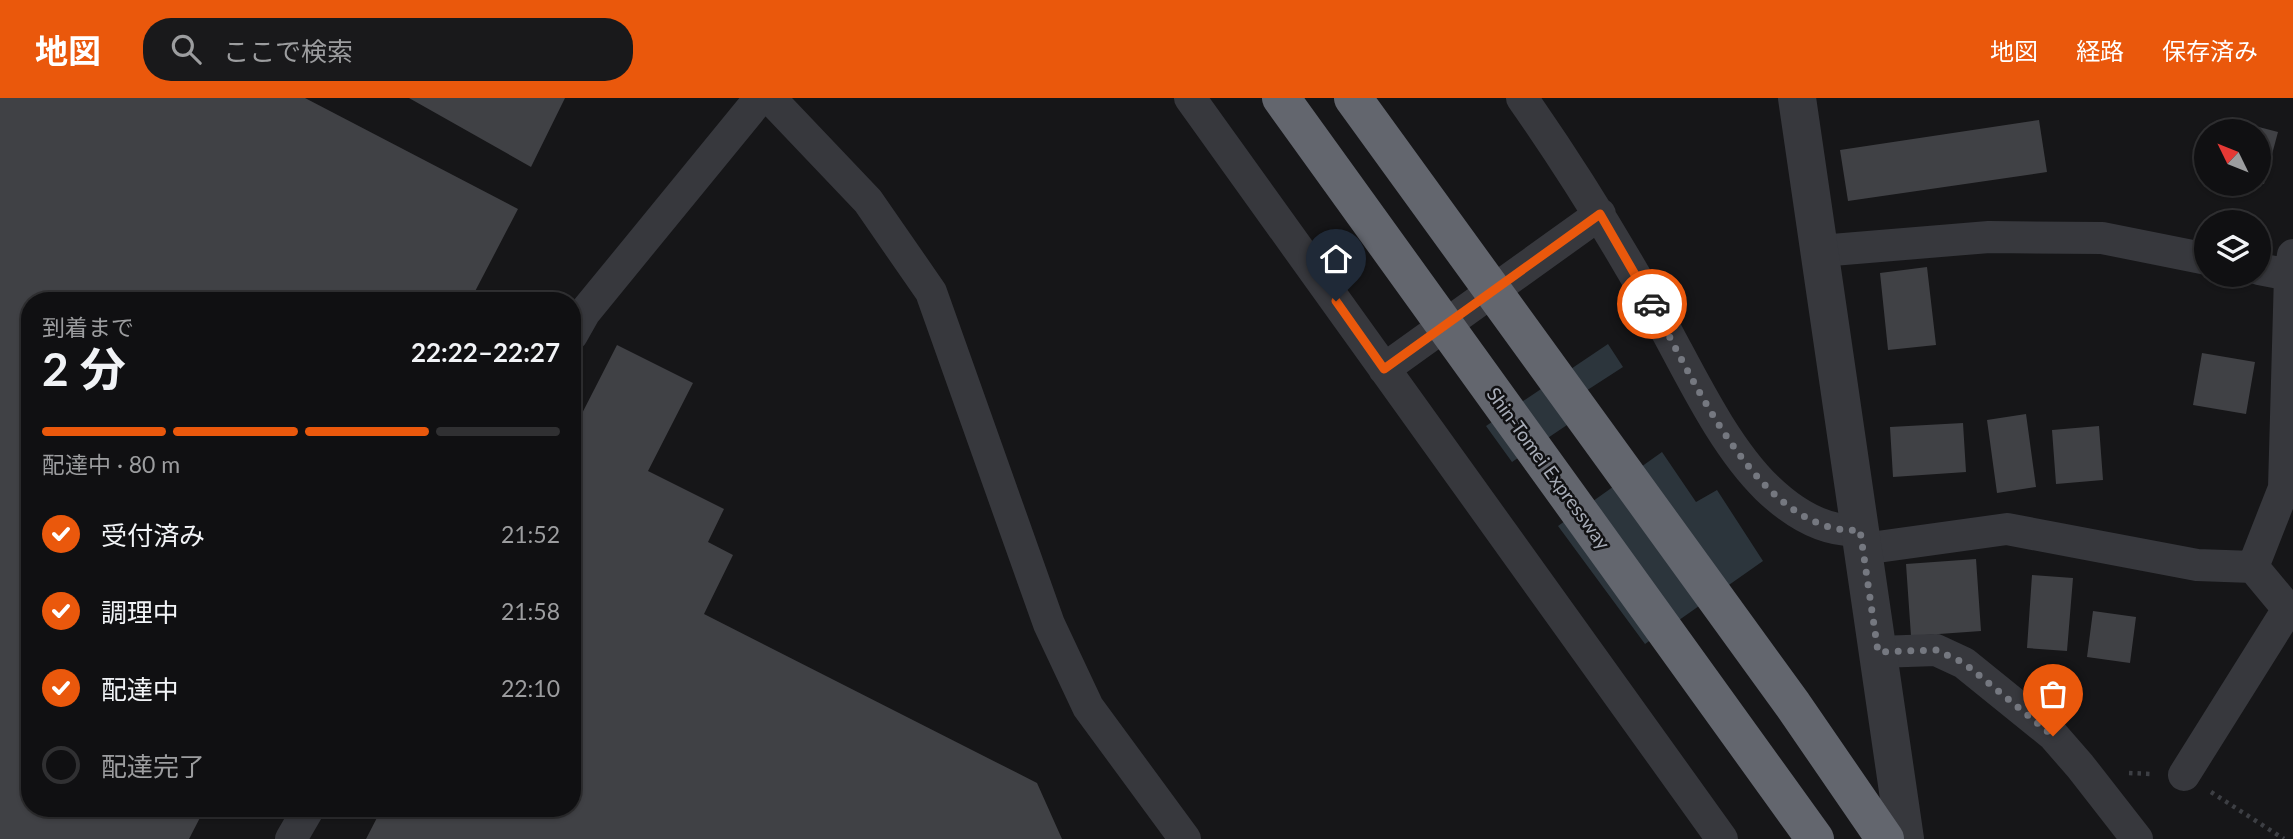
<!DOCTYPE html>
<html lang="ja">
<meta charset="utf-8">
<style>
:root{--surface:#101012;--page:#19191b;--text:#f1f3f6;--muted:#9c9d9f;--line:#303032;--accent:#ea580c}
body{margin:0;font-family:Lato,"Noto Sans JP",sans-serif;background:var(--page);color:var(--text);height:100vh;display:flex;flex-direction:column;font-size:26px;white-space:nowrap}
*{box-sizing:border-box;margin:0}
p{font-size:23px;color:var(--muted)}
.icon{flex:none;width:38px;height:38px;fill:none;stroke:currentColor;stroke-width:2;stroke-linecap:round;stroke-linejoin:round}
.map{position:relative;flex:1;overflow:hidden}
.drawer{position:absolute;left:21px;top:194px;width:560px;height:525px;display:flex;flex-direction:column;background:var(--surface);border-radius:28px;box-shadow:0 2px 5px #0004,0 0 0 2px var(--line)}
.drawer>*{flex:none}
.needle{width:46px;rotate:313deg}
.controls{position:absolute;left:2194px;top:21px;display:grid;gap:14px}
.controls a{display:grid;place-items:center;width:77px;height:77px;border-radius:50%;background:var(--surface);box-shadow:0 2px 5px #0004,0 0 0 2px var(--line);font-size:35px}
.pin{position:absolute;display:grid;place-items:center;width:60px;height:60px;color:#fff;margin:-72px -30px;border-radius:50% 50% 50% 0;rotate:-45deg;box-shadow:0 0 7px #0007}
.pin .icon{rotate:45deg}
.courier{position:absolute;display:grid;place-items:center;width:70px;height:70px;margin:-35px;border:5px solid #ea580c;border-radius:50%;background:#fff;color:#222;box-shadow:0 2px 9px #0007}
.headline em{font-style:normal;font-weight:700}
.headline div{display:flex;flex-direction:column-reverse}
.headline{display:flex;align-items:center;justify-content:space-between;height:119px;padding:0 21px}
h1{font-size:46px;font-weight:700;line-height:52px}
.bar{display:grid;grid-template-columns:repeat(4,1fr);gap:10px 7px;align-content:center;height:84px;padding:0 21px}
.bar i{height:9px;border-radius:5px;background:var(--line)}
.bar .selected{background:var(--accent)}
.bar p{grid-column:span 4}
ol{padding:0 21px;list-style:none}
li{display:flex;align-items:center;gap:21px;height:77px}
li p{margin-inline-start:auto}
li .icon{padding:7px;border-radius:50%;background:var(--accent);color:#fff;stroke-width:4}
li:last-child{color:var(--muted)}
li i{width:38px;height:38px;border:4px solid var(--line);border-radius:50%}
header{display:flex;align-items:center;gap:42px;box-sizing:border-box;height:98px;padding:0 35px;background:var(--accent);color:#fff}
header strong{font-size:33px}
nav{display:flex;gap:38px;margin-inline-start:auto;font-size:24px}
.search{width:490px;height:63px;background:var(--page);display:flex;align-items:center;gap:18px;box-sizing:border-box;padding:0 24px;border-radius:28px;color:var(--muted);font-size:26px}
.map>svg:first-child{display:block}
</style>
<header>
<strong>地図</strong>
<div class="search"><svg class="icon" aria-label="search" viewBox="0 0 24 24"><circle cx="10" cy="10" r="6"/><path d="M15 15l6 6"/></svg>ここで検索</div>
<nav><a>地図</a><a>経路</a><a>保存済み</a></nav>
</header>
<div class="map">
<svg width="2293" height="741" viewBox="0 0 2293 741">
<rect width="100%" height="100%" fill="#161618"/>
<path fill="#2c353c" d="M1608,246l15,23 -65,42 9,16 -55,37 -26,-36z
M1662,354l34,50 21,-12 46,71 -118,83 -87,-118z"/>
<path fill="#404145" d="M0,0h305l213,111 -48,92h-440v507h175l-16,31h-189z
M409,0h156l-34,69z
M2039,22l8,52 -199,29 -8,-51z
M2232,22l46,12 -14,52 -5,-1v-52h-30z
M1927,169l9,78 -48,5 -8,-77z
M617,247l76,38 -45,88 76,38 -16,33 25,13 -29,59 333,169 25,56h-696l16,-31h190v-375z
M2202,255l53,9 -9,52 -53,-9z
M2026,316l10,73 -39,6 -10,-73z
M1963,325l3,49 -73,5 -3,-50z
M2099,328l4,54 -47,4 -4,-54z
M1976,461l5,72 -70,5 -5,-72z
M2032,477l41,3 -6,73 -40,-3z
M2093,513l43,6 -6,46 -43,-6z"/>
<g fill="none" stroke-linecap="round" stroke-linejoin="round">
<path stroke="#3d3f44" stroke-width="4.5" stroke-dasharray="3.5 5" stroke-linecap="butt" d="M2129,675l23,1
M2211,694l73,47"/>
<path stroke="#37383d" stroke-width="32" d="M770,0l98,103 63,91 118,332 39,83 97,132
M1190,0l532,741
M1522,0c49,70 93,141 135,216 31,55 64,129 110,174 26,25 57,45 93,42
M1820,153l169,-14 113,1 105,21
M2259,171l31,6
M572,237l13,-23 175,-214
M1384,271l216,-155
M1863,451l144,-20 190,36 56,2 35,42 -104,166
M2253,469l31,-79 6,-213 3,-20
M1878,554l58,-2 28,13 89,72 27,31 57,73
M291,741l18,-31"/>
<path stroke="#37383d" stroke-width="38" d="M1797,0l108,741"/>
<path stroke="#63666e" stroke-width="38" d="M1281,0l534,741
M1353,0l440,607 92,134"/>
</g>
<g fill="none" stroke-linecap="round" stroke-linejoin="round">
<path stroke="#757880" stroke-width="7" stroke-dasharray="0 12.6" d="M1652,206c41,73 108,233 208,226l18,122 58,-2 28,13 89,73"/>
<path stroke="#ea580c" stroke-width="9" d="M1336,203l48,68 216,-155 52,90"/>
</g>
<g text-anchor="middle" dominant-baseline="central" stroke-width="5" stroke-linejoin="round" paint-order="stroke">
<g font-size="19" fill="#a8adb8" stroke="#111113">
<text transform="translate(1549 370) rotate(54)">Shin-Tomei Expressway</text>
</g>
</g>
</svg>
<div class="controls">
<a><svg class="needle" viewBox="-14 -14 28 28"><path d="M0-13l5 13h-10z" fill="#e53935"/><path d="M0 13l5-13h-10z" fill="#9c9d9f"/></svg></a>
<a><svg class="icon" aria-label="layers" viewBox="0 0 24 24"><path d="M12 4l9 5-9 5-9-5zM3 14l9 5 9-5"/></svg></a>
</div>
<div class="pin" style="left:2053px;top:638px;background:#ea580c"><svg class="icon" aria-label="bag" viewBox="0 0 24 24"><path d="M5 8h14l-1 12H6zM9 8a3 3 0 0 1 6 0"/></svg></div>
<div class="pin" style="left:1336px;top:203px;background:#1f2937"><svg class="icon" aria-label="home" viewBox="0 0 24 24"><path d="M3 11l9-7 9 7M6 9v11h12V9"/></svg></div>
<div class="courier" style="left:1652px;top:206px"><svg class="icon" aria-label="car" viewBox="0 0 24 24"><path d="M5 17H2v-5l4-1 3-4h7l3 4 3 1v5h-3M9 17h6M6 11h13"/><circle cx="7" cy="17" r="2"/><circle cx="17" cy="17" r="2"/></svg></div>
<section class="drawer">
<div class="headline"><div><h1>2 分</h1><p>到着まで</p></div><em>22:22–22:27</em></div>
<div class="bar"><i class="selected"></i><i class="selected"></i><i class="selected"></i><i></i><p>配達中 · 80 m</p></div>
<ol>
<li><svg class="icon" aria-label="check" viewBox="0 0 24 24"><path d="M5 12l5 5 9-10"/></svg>受付済み<p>21:52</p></li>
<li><svg class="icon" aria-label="check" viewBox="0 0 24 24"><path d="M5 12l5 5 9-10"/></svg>調理中<p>21:58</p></li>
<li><svg class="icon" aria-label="check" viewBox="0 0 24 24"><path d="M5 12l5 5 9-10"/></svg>配達中<p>22:10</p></li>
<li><i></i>配達完了</li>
</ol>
</section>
</div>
